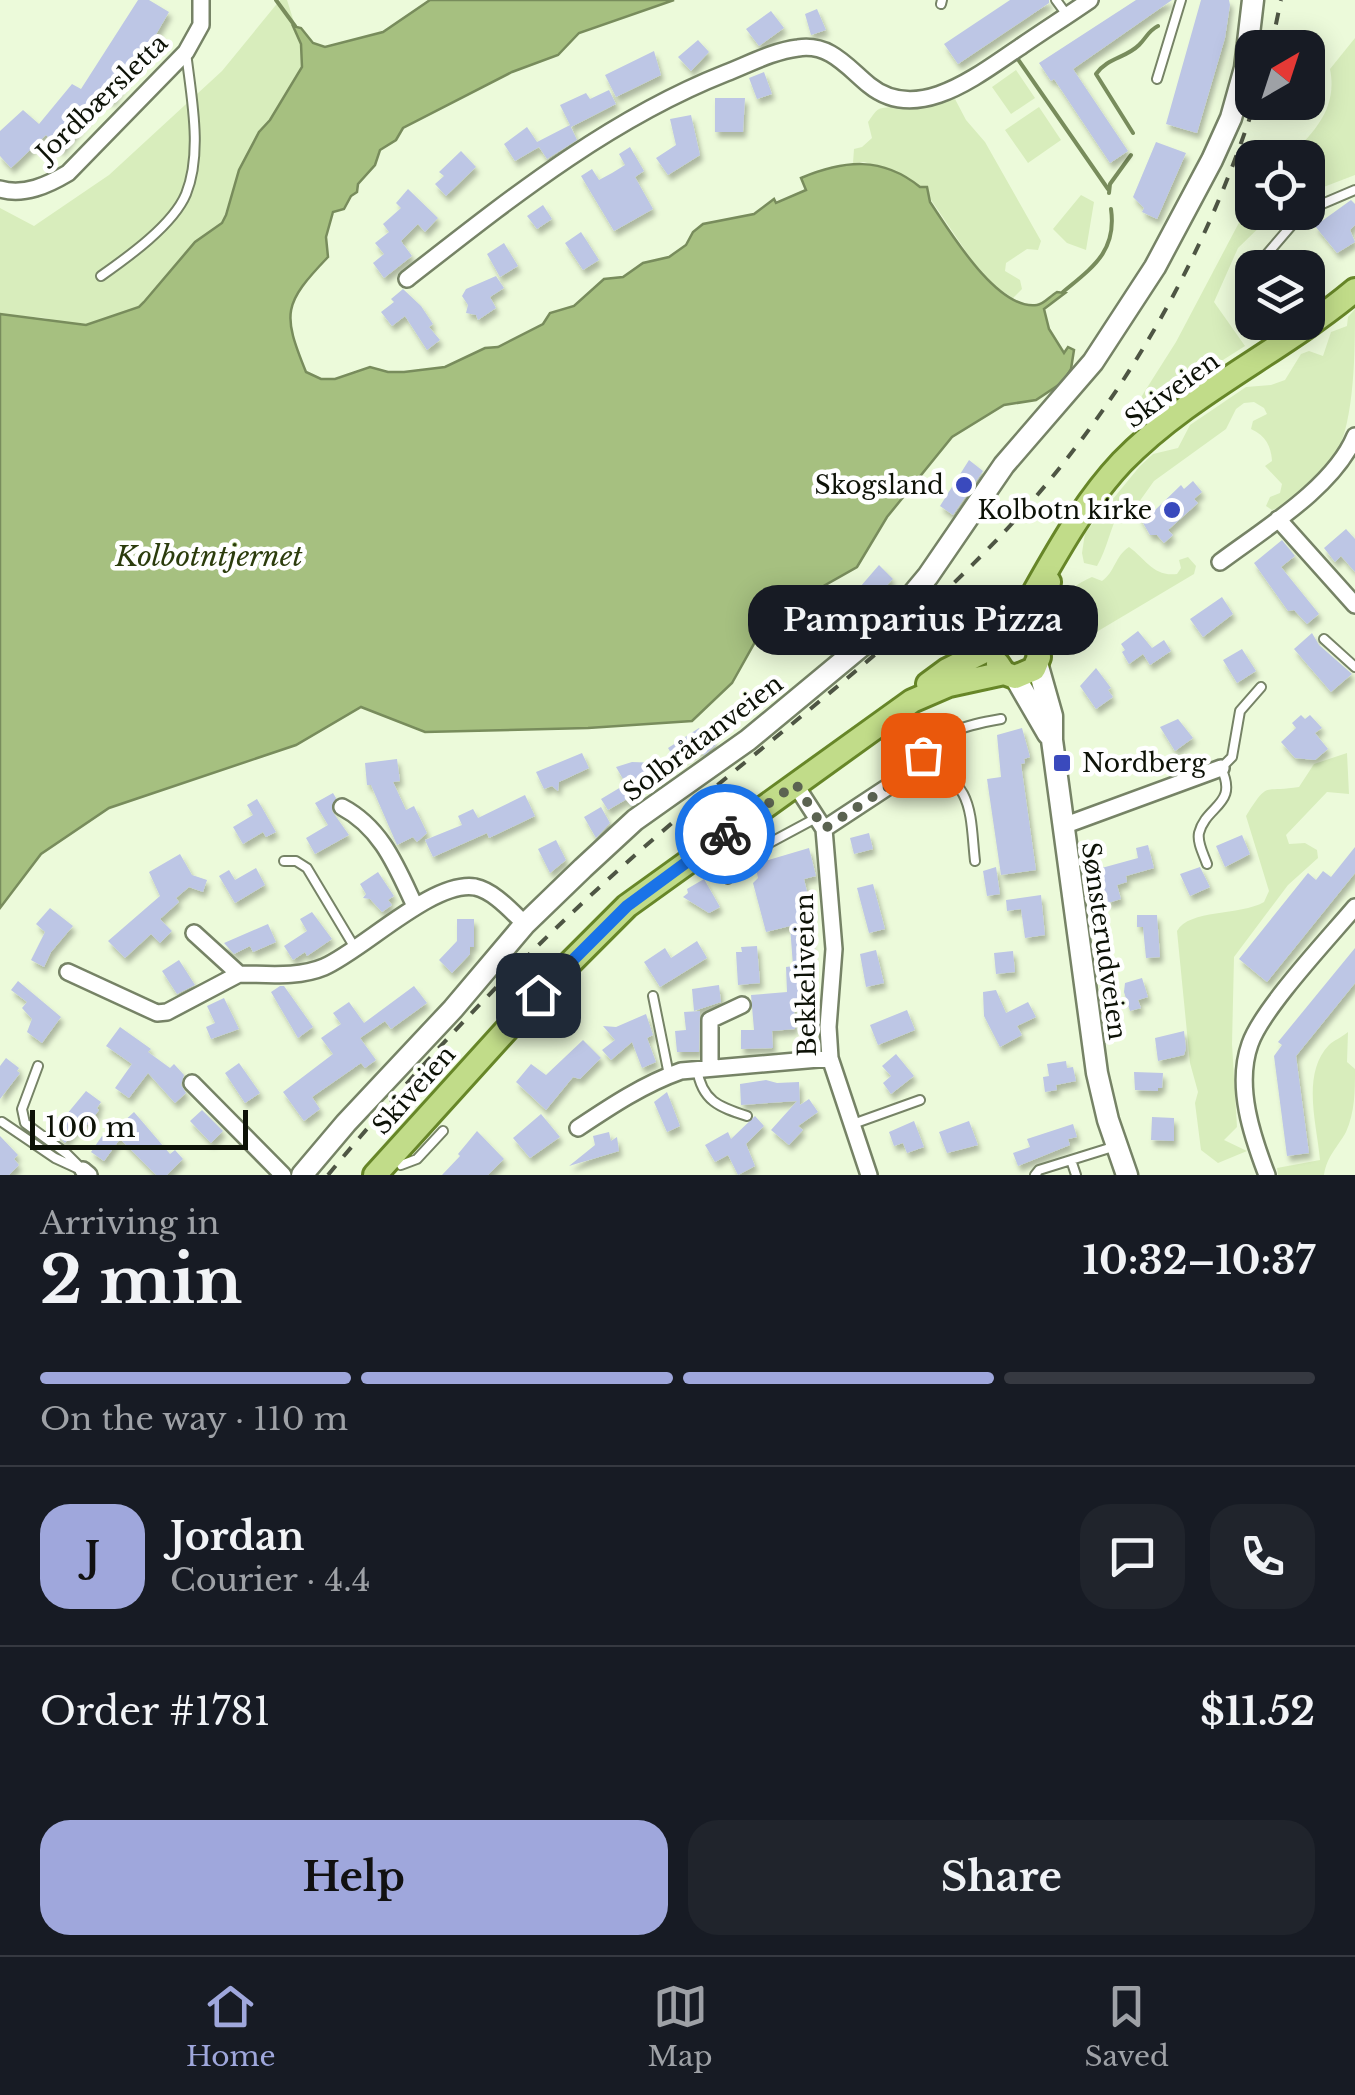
<!DOCTYPE html>
<meta charset="utf-8">
<style>
:root{--surface:#171b24;--page:#20242c;--text:#f1f3f6;--muted:#9ea1a6;--line:#363941;--accent:#9fa7dc}
body{margin:0;font-family:"Libre Baskerville",serif;background:var(--page);color:var(--text);height:100vh;display:flex;flex-direction:column;font-size:38px;white-space:nowrap}
*{box-sizing:border-box;margin:0}
p{font-size:32px;color:var(--muted)}
.icon{flex:none;width:55px;height:55px;fill:none;stroke:currentColor;stroke-width:2;stroke-linecap:round;stroke-linejoin:round}
.map{position:relative;height:1175px;overflow:hidden}
.side{display:flex;flex-direction:column;background:var(--surface);flex:1}
.side>*{flex:none}
.needle{width:65px;rotate:39deg}
.buttons{position:absolute;left:1235px;top:30px;display:grid;gap:20px}
.buttons a{display:grid;place-items:center;width:90px;height:90px;border-radius:20px;background:var(--surface);box-shadow:0 5px 25px #0003;font-size:50px}
.scale{position:absolute;left:30px;bottom:25px;width:218px;box-sizing:border-box;padding-left:10px;border:5px solid #0d1207;border-top:0;font-size:28px;line-height:35px;white-space:nowrap;color:#0d1207;-webkit-text-stroke:8px #fff;paint-order:stroke}
.pin{position:absolute;display:grid;place-items:center;width:85px;height:85px;color:#fff;margin:-42px;border-radius:20px;box-shadow:0 5px 15px #0006}
.courier{position:absolute;display:grid;place-items:center;width:100px;height:100px;margin:-50px;border:8px solid #1a73e8;border-radius:50%;background:#fff;color:#222;box-shadow:0 2px 12px #0007}
.bubble{position:absolute;height:70px;border-radius:30px;background:var(--surface);box-shadow:0 5px 25px #0003;font-size:32px;font-weight:700;line-height:70px;text-align:center}
.overview em{font-style:normal;font-weight:700}
.overview div{display:flex;flex-direction:column-reverse}
.overview{display:flex;align-items:center;justify-content:space-between;height:170px;padding:0 40px}
h1{font-size:65px;font-weight:700;line-height:75px}
.bar{display:grid;grid-template-columns:repeat(4,1fr);gap:15px 10px;align-content:center;height:120px;padding:0 40px}
.bar i{height:12px;border-radius:8px;background:var(--line)}
.bar .selected{background:var(--accent)}
.bar p{grid-column:span 4}
.line{display:flex;align-items:center;gap:25px;padding:0 40px;border-top:2px solid var(--line)}
.line div{flex:1}
.round{display:grid;place-items:center;flex:none;width:105px;height:105px;border-radius:30px;background:var(--page)}
.cta{display:flex;gap:20px;margin-top:auto;padding:20px 40px}
.cta a{flex:1;height:115px;border-radius:30px;background:var(--accent);color:#111;font-size:40px;font-weight:700;line-height:115px;text-align:center}
.cta a+a{background:var(--page);color:var(--text)}
.tab-bar{display:flex;justify-content:space-around;align-items:center;height:140px;border-top:2px solid var(--line);background:var(--surface);font-size:28px;color:var(--muted)}
.tab-bar a{display:grid;justify-items:center;gap:5px}
.tab-bar .selected{color:var(--accent)}
.map>svg:first-child{display:block}
</style>
<div class="map">
<svg width="1355" height="1175" viewBox="0 0 1355 1175">
<defs>
<filter id="shadow"><feDropShadow dx="3" dy="5.5" stdDeviation="2.5" flood-color="#0004"/></filter>
</defs>
<rect width="100%" height="100%" fill="#ecfada"/>
<path fill="#d8edbc" d="M280,0h7l14,44 1,23 -32,53 -11,12 -20,38 -17,53 -27,19 -56,65 -53,18 -13,1 -28,-8 -45,-4v-106l34,18 75,-51 113,-104z
M1355,38v137l-47,18v-35l-20,-1c26,-24 50,-49 42,-88z
M1016,70l19,28 -24,16 -19,-27z
M955,99l11,21 19,22 56,99 -3,9 -11,-1 -21,14 -1,8 15,9 2,9 -9,9 -27,-17 -63,-93 -25,-16 -34,-10 -11,1 1,-14 8,-2 10,-9 -4,-16c3,-4 7,-11 11,-13 4,-2 64,-8 76,-10z
M1039,107l22,33 -33,23 -23,-33z
M1081,195l13,7 -8,48 -19,-7 -14,-14z
M1252,198v14l22,1 -36,35 -24,54 31,44 -112,71 -2,-4 45,-71z
M1355,309c0,40 0,111 -19,145 -6,11 -18,20 -27,29 -11,11 -21,23 -37,27l-6,-4 4,-9 10,-4 2,-9 -17,-18 7,-5c-1,-15 -6,-25 -21,-32l2,-8 14,-7 -3,-6 -10,-6 -10,1 -8,6 -10,20 -72,52 -15,21 -20,10c-9,17 -12,37 -22,54l-13,-3 -2,-10 3,-20 55,-67 13,-12 25,-6 12,-23 56,-38 25,-2 14,-5 16,-26 8,-3 14,5 8,-24 16,-6 1,-9z
M1129,547c17,12 24,30 48,27l4,-6 -2,-8 9,-3 8,9 -2,8 -111,66 -5,-3 -1,-8 -10,-16c4,-24 3,-26 25,-36l10,4c13,-9 13,-25 27,-34z
M1347,753l2,41 -22,-2 -41,43 3,9 16,-1 12,7 1,8 -30,27 -54,72 -2,87 5,83 -13,13 23,11 -29,12 -17,-13 -6,-47 3,-11 -8,-29 -13,-132c12,-22 63,-15 87,-29l5,-11 -23,-75c23,-36 16,-23 53,-29l15,-23z
M1348,1032l-1,30 8,7c0,22 0,43 -9,63 -9,16 -19,24 -22,43h-46l-1,-7 43,-8c-3,-35 -19,-86 9,-115 5,-5 12,-7 19,-13z"/>
<path fill="#a6c080" stroke="#788c5c" stroke-width="2.5" d="M430,0h244l-95,33 -21,22 -46,17 -109,56 -7,12 -16,10 -5,15 -17,19 -1,8 -6,4 -7,13 -11,3 -7,25 2,20c-45,47 -46,56 -22,115l15,7h14l35,-12 18,5h16l41,-5 40,-19 13,-1 45,-23 7,-11 24,-7 30,-27 19,-2 20,-14 26,-6 17,-12 7,-13 10,-8 51,-10 20,-15 2,4 30,-13 -5,-12c43,-18 81,-22 119,9h7l3,15c19,28 67,109 107,103 7,-1 13,-9 20,-13l8,1 -21,16 5,20 15,24 4,-6 6,3 -3,19 -8,13 -27,18 -32,5 -52,32 -65,80 -30,50 -88,50 -37,66 -40,38 -104,7 -163,4 -64,-25 -65,38 -187,63 -68,46 -41,54v-594l86,11 53,-18 5,-5 51,-60 27,-19 4,-8 13,-45 20,-38 11,-12 32,-53 -1,-23 -8,-18 8,2 12,15 12,4 58,-15z"/>
<g fill="none" stroke-linecap="round" stroke-linejoin="round">
<path stroke="#788c5c" stroke-width="4" d="M276,0l19,26
M1017,58l91,131
M1133,133l-37,-59c11,-16 30,-16 43,-29 8,-8 9,-14 19,-19
M1109,193l1,-9 21,-29
M1063,292c30,-25 54,-41 48,-83"/>
</g>
<path fill="#bdc6e5" filter="url(#shadow)" d="M138,0h11l20,12 -29,50 -3,-1 -25,40 -9,-4 -42,54 -15,-16 -35,33 -11,-12v-25l23,-21 16,14 33,-40 9,5z
M1010,0h39v3l-91,61 -14,-20z
M1136,0h36l-99,69 55,82 -18,12 -56,-84 -3,2 -12,-18z
M1201,0h28l1,5 -5,33 -28,95 -31,-9z
M817,9l9,21 -15,5 -6,-21z
M771,11l13,17 -25,18 -13,-17z
M698,40l11,12 -18,19 -13,-14z
M654,51l7,24 -45,22 -11,-22z
M764,72l8,22 -15,5 -8,-21z
M609,90l7,14 -45,23 -11,-22 26,-12 4,6z
M715,98h30l-2,34h-28z
M691,115l9,40 -32,20 -12,-17 20,-13 -6,-26z
M570,125l7,15 -30,19 -8,-12 -24,14 -11,-17 23,-17 10,15z
M1156,142l30,11 -29,66 -15,-7 2,-4 -11,-11z
M630,147l14,24 -9,6 18,32 -39,22 -33,-55 11,-7 7,11 13,-7 13,-8 -6,-11z
M461,151l15,16 -30,29 -11,-12 9,-8 -5,-4z
M408,189l30,29 -13,14 -7,-8 -17,17 11,15 -28,22 -11,-15 11,-9 -9,-11 14,-11 -6,-8 18,-16 -5,-5z
M1351,200l4,4v21l-5,5 5,12 -18,11 -22,-27z
M543,205l9,14 -15,10 -10,-13z
M581,232l18,28 -16,10 -18,-27z
M504,243l14,23 -18,11 -13,-23z
M496,276l8,12 -14,9 6,11 -18,12 -2,-5 -10,-2 2,-8 -6,-9 4,-7z
M403,289l18,17 12,18 -4,3 11,13 -13,10 -22,-34 -13,10 -11,-14 13,-10 -3,-3z
M969,460l14,11 -30,44 -13,-9z
M1193,481l9,11 -8,7 4,4 -30,27 5,5 -9,8 -7,-8h-7l-11,-19 8,-8 5,5 29,-28 3,4z
M1346,529l9,10v33l-14,-16 -6,6 -11,-14z
M1282,540l13,16 -14,11 38,47 -12,10 -13,-14 -6,1 -34,-48z
M879,565l14,14 -45,47 -12,-11z
M1222,597l11,17 -30,23 -13,-18z
M1138,631l14,17 12,-8 7,11 -21,14 -7,-11 -14,10 -7,-12 3,-2 -4,-6z
M1312,633l7,12 33,29 -21,18 -37,-43z
M1242,649l14,22 -19,12 -14,-23z
M1096,668l15,20 -3,2 5,7 -17,12 -16,-23z
M1301,715l4,4 5,-4 12,13 -7,5 13,16 -13,11 -20,-2 -14,-16 15,-14 -4,-5z
M1178,719l15,19 -18,13 -15,-24z
M699,728l4,6 5,-2 8,13 -12,10 -4,-6 -24,12 -8,-13z
M1022,728l8,29 -6,2 1,4 -4,1 15,106 -35,5 -14,-96 14,-2 -4,-42z
M582,753l7,15 -30,14 -1,9 -6,-5 -8,3 -8,-17z
M397,759l3,22 -7,1 13,28 8,-4 13,27 -10,9 -4,-5 -16,8 -26,-60h-4l-2,-22z
M632,762l27,1 -26,22 8,14 -10,7 -4,-7 -19,11 -7,-11 25,-15 -10,-17z
M333,793l3,5 -4,13 17,24 -34,19 -9,-16 22,-13 -13,-22z
M525,795l10,21 -46,22 -2,-5 -54,24 -8,-17 37,-15 -4,-9 15,-7 5,9z
M257,799l19,33 -10,5 -3,-5 -20,12 -10,-17 20,-12 -6,-10z
M601,807l9,16 -14,15 -12,-21z
M869,833l4,16 -19,5 -4,-16z
M1242,835l8,19 -25,13 -9,-21z
M556,840l10,20 -16,13 -12,-24z
M1148,845l6,23 -28,8 1,6 -10,3 4,14 -13,4 -10,-34 40,-11 -2,-10z
M1355,847v26l-88,109 -28,-23 69,-86 8,7 7,-9 8,6z
M809,848l7,28 -12,3 8,33 -3,9 3,46h-6l1,38 -13,1 1,23 -23,2 1,17 -32,1v-19h13l-3,-35 36,-3 -1,-25 7,-1 -3,-40 -24,6 -13,-49 5,-5 -3,-14z
M180,854l12,21 15,5 -4,12 -14,-5 -13,11 3,4 -19,17 12,12 -12,12 -9,-9 -26,24 -17,-17 52,-45 -11,-24z
M996,867l4,27 -13,2 -4,-25z
M1200,867l10,20 -20,9 -10,-22z
M256,868l9,17 -30,18 -16,-27 10,-6 6,10z
M378,872l16,24 -6,4 4,5 -10,7 -12,-13 -7,-1 3,-4 -6,-10z
M704,879l16,28 -11,6 -26,-16 5,-4 -1,-4z
M873,884l12,45 -16,4 -12,-45z
M1041,895l4,40 -20,3 -4,-29 -14,2 -1,-11z
M50,908l23,18 -22,26 -7,15 -13,-7 14,-28 -9,-8z
M312,912l20,27 -25,17 -2,-4 -12,8 -9,-14 23,-15 -7,-12z
M1137,915h20l3,42 -14,1 -3,-31h-6z
M457,919h17v28h-4v7l-18,19 -13,-13 18,-19z
M268,924l8,18 -23,10 -3,-6 -16,8 -10,-11z
M697,941l10,17 -47,29 -16,-25 21,-14 6,10z
M757,946l3,37 -22,2 -2,-33h6l-1,-5z
M1355,948v35l-59,73 13,97 -22,3 -13,-100 8,-11 -4,-3z
M876,950l8,33 -18,4 -6,-33z
M1013,951l2,21 -19,2 -2,-21z
M179,960l16,25 -18,9 -15,-23z
M1142,978l6,19 -10,3 3,8 -11,3 -6,-19 1,-9z
M18,981l43,36 -19,26 -15,-11 5,-13 -10,-11 5,-6 -16,-12z
M719,985l2,17 -27,9 -2,-22z
M280,986h4l29,41 -15,11 -27,-46z
M414,986l13,17 -36,26 -6,-8 -25,17 16,22 -11,8 -4,-5 -49,34 8,12 -16,12 -21,-29 50,-38 -12,-16 20,-14 -8,-11 16,-11 15,21z
M996,990l10,23 22,-11 8,15 -19,9 5,9 -22,12 -16,-31 -1,-24z
M224,998l15,31 -28,10 -5,-12 9,-4 -8,-17z
M907,1010l8,20 -37,15 -8,-20z
M700,1011l-1,41h-22l-2,-21 11,-1 -2,-18z
M646,1014l7,21 -6,3 9,24 -14,6 -10,-26 -21,18 -9,-10 13,-10 -12,-14 13,1z
M120,1027l31,22 -3,3 22,16 4,-4 10,11 -3,10 5,8 -11,10 -27,-30 -19,25 -14,-10 17,-24 -26,-18z
M1184,1031l2,17 -2,7 -26,6 -3,-23z
M583,1040l18,18 -21,21 -7,-2 -27,33 -30,-28 15,-18 15,11z
M896,1054l18,22 -23,18 -8,-11 8,-7 -9,-10z
M6,1058l13,10 -2,3 3,2 -20,26v-33z
M1066,1061l1,7 6,-1 3,14 -20,4 1,5 -12,2 -2,-15 6,-1 -2,-12z
M239,1063l21,30 -15,10 -20,-30z
M1134,1072l29,1 -1,15h-4v3l-23,-1z
M766,1080l11,3 22,-1 1,23 9,-6 9,13 -20,14 5,4 -14,15 -18,-15 26,-29 -56,4 -1,-21z
M86,1091l15,11 -4,6 2,2 -11,15 -5,-4 -18,22 -15,-16 8,-10 4,3z
M667,1092l13,34 -13,6 -13,-30z
M202,1110l21,21 -12,12 -21,-22z
M134,1112l36,42 5,-4 8,9 -16,16h-11l-36,-36 -16,22 -13,-9 11,-16 4,2z
M541,1114l19,23 -30,21 -17,-20z
M755,1116l9,10 -18,18 9,22 -17,9 -10,-20 -13,7 -10,-17 23,-13 3,7z
M1152,1117l22,1v23l-23,-1z
M914,1121l10,26 -17,6 -4,-10 -9,3 -5,-14z
M969,1121l9,24 -31,8 -8,-21z
M1073,1124l4,13 -9,2 2,6 -52,21 -5,-13 17,-6 -3,-8z
M477,1131l27,28 -16,16h-46l18,-19 -2,-2z
M609,1132l2,9 6,-4 2,14 -50,15 26,-21 -2,-9z
M0,1136l18,19 -4,4 5,6 -10,10h-9z"/>
<g fill="none" stroke-linecap="round" stroke-linejoin="round">
<defs>
<path id="lane" d="M1056,0l11,15
M941,4l1,-4
M1157,79l24,-79
M1308,210l47,-20
M1267,254l36,-42
M101,276c27,-19 72,-51 85,-82 17,-42 5,-98 0,-142
M1324,639l31,28
M284,861h12l11,7 48,80
M975,861c-5,-44 0,-87 -56,-91 10,-38 48,-45 82,-51
M1207,864c-3,-9 -10,-21 -8,-31 7,-28 40,-28 22,-65l11,-11 8,-46 21,-24
M728,879l34,-32 54,-29
M653,996l16,79
M38,1066l-16,43 3,14 42,31 16,16
M697,1069c5,32 22,38 50,47
M2,1122l53,36 24,11
M853,1124l67,-24
M1071,1160l5,15
M401,1165l16,-6 26,-28
M1035,1175l4,-5 77,-24"/>
<path id="street" d="M0,189c24,7 48,-4 68,-16l118,-121 15,-27v-25
M407,279c100,-78 200,-159 319,-206 23,-9 47,-22 72,-25 32,-5 49,19 71,37 49,40 110,-11 151,-38 23,-16 47,-31 70,-47
M1278,519l77,86
M1220,562c44,-33 114,-75 135,-126
M795,784l29,45 10,120 -6,78 2,31 39,117
M342,807c40,21 55,61 73,99
M1063,826l158,-58
M824,829l85,-56 10,-3
M194,933l45,41c27,0 59,4 85,-7 39,-17 109,-87 151,-80 19,4 36,24 50,37
M68,972l89,41 10,-1 72,-38
M710,1067v-47l32,-15
M192,1083l91,92
M578,1128c33,-22 66,-44 103,-57l149,-13
M83,1170l6,5
M1267,1175c-15,-39 -32,-89 -17,-131 12,-35 78,-105 105,-137"/>
<path id="secondary" d="M1037,663l15,53v24l45,333 11,47 19,55
M1015,677l33,57
M302,1175l44,-52 107,-114 72,-85 58,-56 52,-48 113,-80 140,-116 40,-48 76,-111 89,-103 62,-95 57,-107 19,-42 14,-50 8,-68"/>
<path id="primary" d="M998,664l6,9 11,4 19,-8 5,-12 -3,-13 13,-62
M928,684l19,-14 50,-25 13,-11c35,-58 65,-122 112,-172 67,-69 159,-110 233,-172
M375,1175l163,-180 89,-89 285,-205 37,-16 55,-12"/>
</defs>
<use href="#lane" stroke="#768366" stroke-width="12"/>
<use href="#street" stroke="#768366" stroke-width="20"/>
<use href="#secondary" stroke="#768366" stroke-width="25"/>
<use href="#primary" stroke="#678628" stroke-width="28"/>
<use href="#lane" stroke="#fff" stroke-width="8"/>
<use href="#street" stroke="#fff" stroke-width="15"/>
<use href="#secondary" stroke="#fff" stroke-width="20"/>
<use href="#primary" stroke="#c1dc89" stroke-width="22"/>
<path stroke="#4e5544" stroke-width="4" stroke-dasharray="12 12" stroke-linecap="butt" d="M1271,48l10,-48
M328,1175c89,-107 183,-208 286,-301 121,-110 257,-205 371,-322 124,-126 216,-281 270,-450"/>
</g>
<g fill="none" stroke-linecap="round" stroke-linejoin="round">
<path stroke="#5b6351" stroke-width="10" stroke-dasharray="0 18" d="M725,834l71,-50 28,45 85,-56 11,-3 3,-15"/>
<path stroke="#1a73e8" stroke-width="12" d="M538,995l89,-89 98,-72"/>
</g>
<g fill="#3a4abd" stroke="#fff" stroke-width="4">
<circle cx="964" cy="485" r="10"/>
<circle cx="1172" cy="510" r="10"/>
<rect x="1052" y="753" width="20" height="20" rx="5"/>
</g>
<g text-anchor="middle" dominant-baseline="central" stroke-width="9" stroke-linejoin="round" paint-order="stroke">
<g font-size="25" fill="#0d1207" stroke="#fff">
<text transform="translate(102 98) rotate(-44)">Jordbærsletta</text>
<text transform="translate(1172 390) rotate(-36)">Skiveien</text>
<text transform="translate(703 738) rotate(-37)">Solbråtanveien</text>
<text transform="translate(1104 941) rotate(82)">Sønsterudveien</text>
<text transform="translate(806 975) rotate(-91)">Bekkeliveien</text>
<text transform="translate(414 1090) rotate(-48)">Skiveien</text>
</g>
<g font-size="25" fill="#0d1207" stroke="#fff" text-anchor="end">
<text x="944" y="485">Skogsland</text>
<text x="1152" y="510">Kolbotn kirke</text>
<text x="1082" y="763" text-anchor="start">Nordberg</text>
</g>
<g font-size="28" font-style="italic" fill="#2c3c0d" stroke="#fff">
<text x="209" y="556">Kolbotntjernet</text>
</g>
</g>
</svg>
<div class="buttons">
<a><svg class="needle" viewBox="-14 -14 28 28"><path d="M0-13l5 13h-10z" fill="#e53935"/><path d="M0 13l5-13h-10z" fill="#9ea1a6"/></svg></a>
<a><svg class="icon" aria-label="locate" viewBox="0 0 24 24"><circle cx="12" cy="12" r="6"/><path d="M12 2v4M12 18v4M2 12h4M18 12h4"/></svg></a>
<a><svg class="icon" aria-label="layers" viewBox="0 0 24 24"><path d="M12 4l9 5-9 5-9-5zM3 14l9 5 9-5"/></svg></a>
</div>
<div class="scale">100 m</div>
<div class="pin" style="left:923px;top:755px;background:#ea580c"><svg class="icon" aria-label="bag" viewBox="0 0 24 24"><path d="M5 8h14l-1 12H6zM9 8a3 3 0 0 1 6 0"/></svg></div>
<div class="pin" style="left:538px;top:995px;background:#1f2937"><svg class="icon" aria-label="home" viewBox="0 0 24 24"><path d="M3 11l9-7 9 7M6 9v11h12V9"/></svg></div>
<div class="courier" style="left:725px;top:834px"><svg class="icon" aria-label="bike" viewBox="0 0 24 24"><circle cx="6" cy="16" r="4"/><circle cx="18" cy="16" r="4"/><path d="M6 16l4-8h5l3 8M10 8l3 8H6M13 5h3"/></svg></div>
<div class="bubble" style="left:748px;top:585px;width:350px">Pamparius Pizza</div>
</div>
<section class="side">
<div class="overview"><div><h1>2 min</h1><p>Arriving in</p></div><em>10:32–10:37</em></div>
<div class="bar"><i class="selected"></i><i class="selected"></i><i class="selected"></i><i></i><p>On the way · 110 m</p></div>
<div class="line" style="height:180px"><b class="round" style="background:var(--accent);color:#111">J</b><div><b>Jordan</b><p>Courier · 4.4</p></div><a class="round"><svg class="icon" aria-label="chat" viewBox="0 0 24 24"><path d="M4 5h16v11H9l-5 4z"/></svg></a><a class="round"><svg class="icon" aria-label="phone" viewBox="0 0 24 24"><path d="M5 4h4l2 5-3 2q2 4 5 5l2-3 5 2v4C11 20 4 13 5 4z"/></svg></a></div>
<div class="line" style="height:130px"><div>Order #1781</div><b>$11.52</b></div>
<div class="cta"><a>Help</a><a>Share</a></div>
</section>
<nav class="tab-bar">
<a class="selected"><svg class="icon" aria-label="home" viewBox="0 0 24 24"><path d="M3 11l9-7 9 7M6 9v11h12V9"/></svg>Home</a>
<a><svg class="icon" aria-label="map" viewBox="0 0 24 24"><path d="M3 6l6-2 6 2 6-2v14l-6 2-6-2-6 2zM9 4v14M15 6v14"/></svg>Map</a>
<a><svg class="icon" aria-label="saved" viewBox="0 0 24 24"><path d="M7 4h10v16l-5-4-5 4z"/></svg>Saved</a>
</nav>
